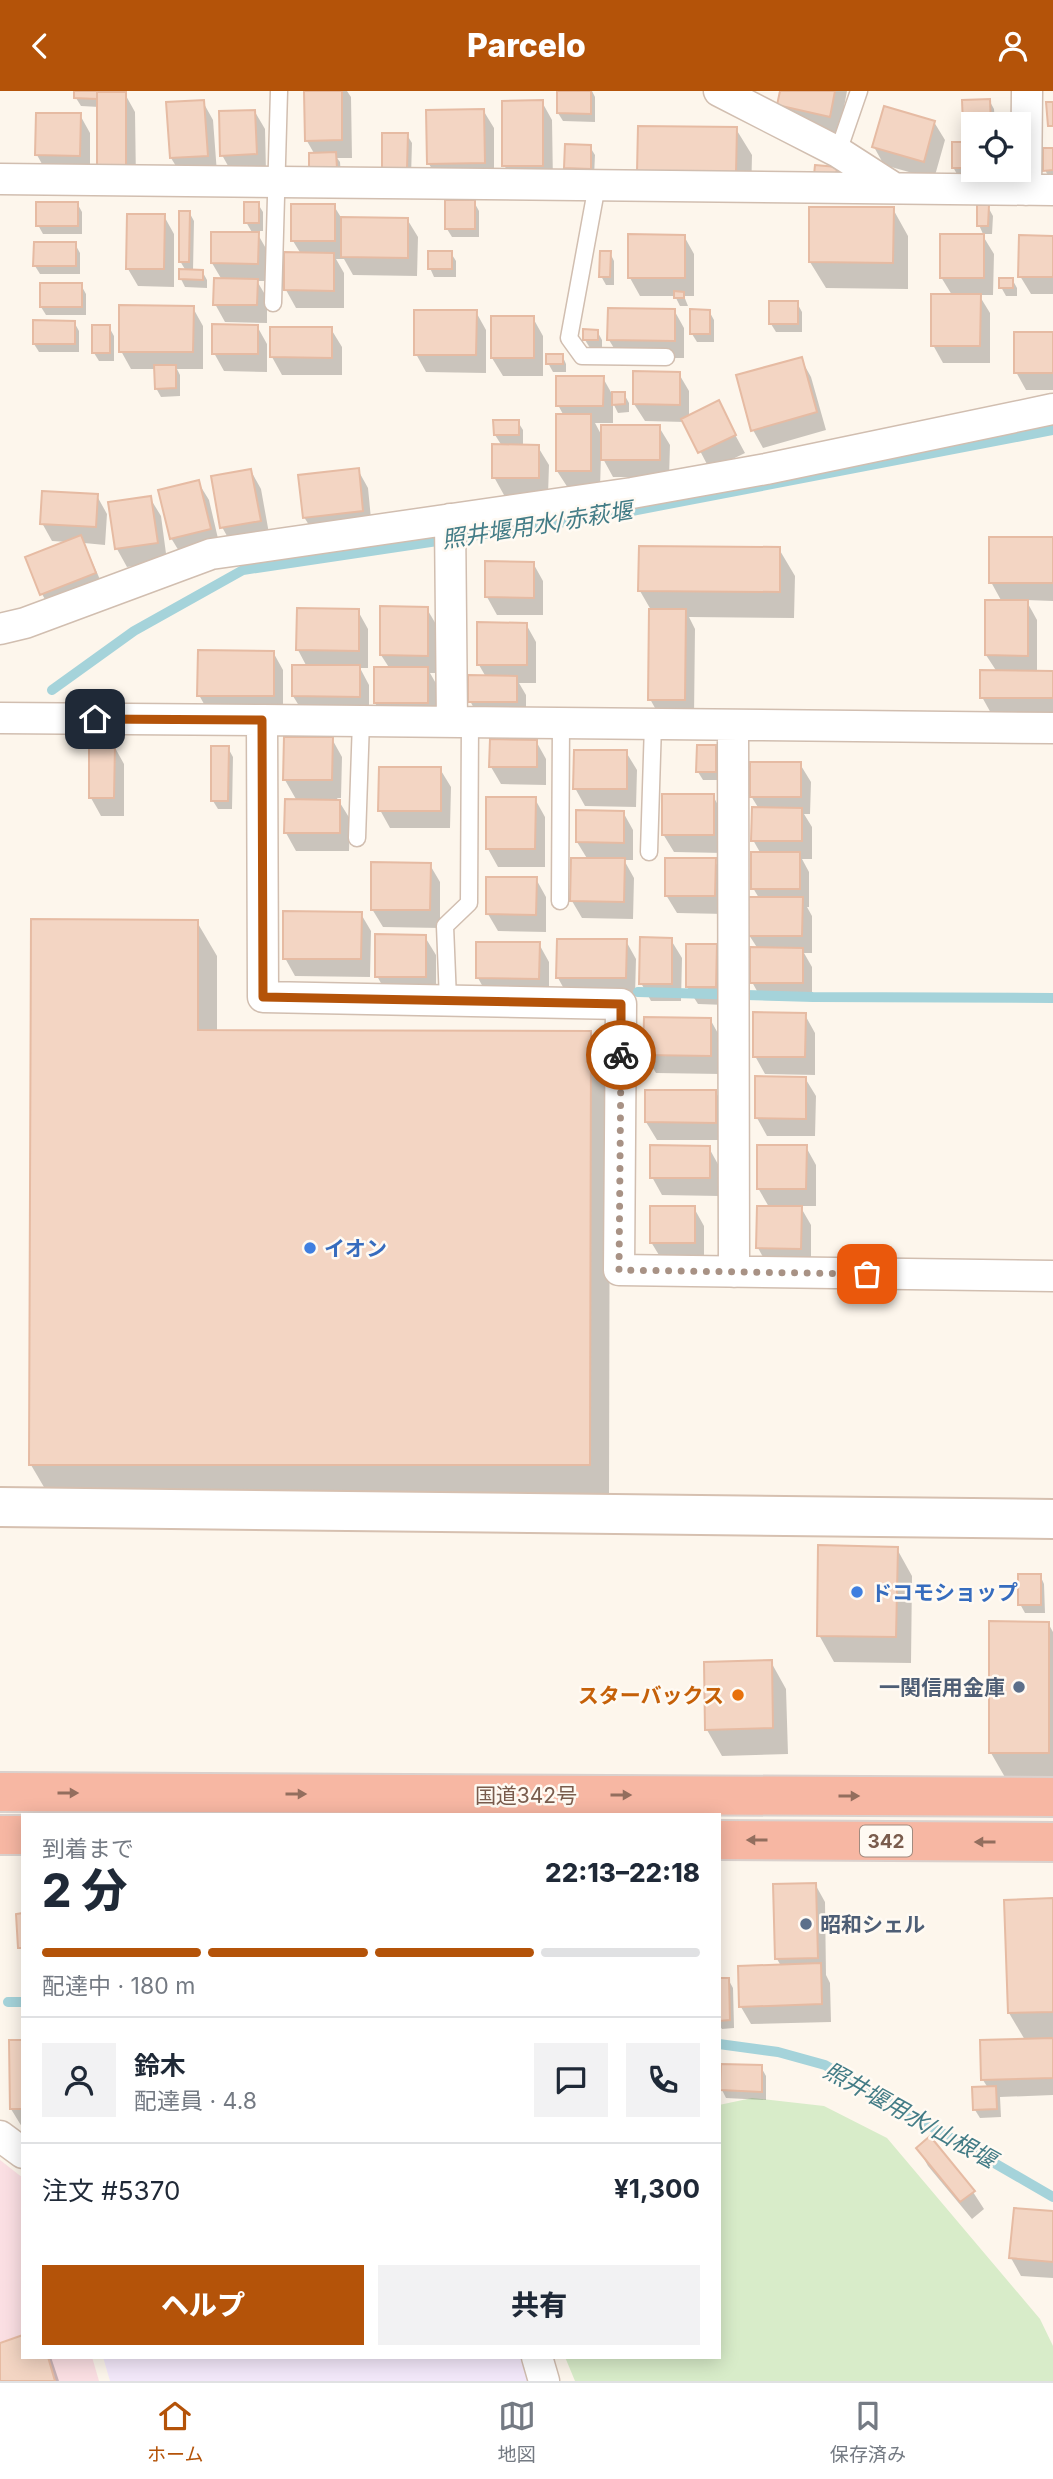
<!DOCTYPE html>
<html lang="ja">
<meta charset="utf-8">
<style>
:root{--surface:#fff;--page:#f2f2f3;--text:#1f2937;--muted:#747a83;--line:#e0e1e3;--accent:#b45309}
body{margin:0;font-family:Inter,"Noto Sans JP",sans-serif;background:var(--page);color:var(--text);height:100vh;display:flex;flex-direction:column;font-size:26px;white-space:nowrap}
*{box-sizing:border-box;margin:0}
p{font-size:23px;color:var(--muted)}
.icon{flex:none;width:38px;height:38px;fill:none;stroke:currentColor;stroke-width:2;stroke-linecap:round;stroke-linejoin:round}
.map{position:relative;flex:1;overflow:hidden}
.panel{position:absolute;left:21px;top:1722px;width:700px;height:546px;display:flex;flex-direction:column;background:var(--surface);border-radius:0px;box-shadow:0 4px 18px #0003}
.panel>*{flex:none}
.controls{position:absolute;left:961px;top:21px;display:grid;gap:14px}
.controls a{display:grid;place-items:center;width:70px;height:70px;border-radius:0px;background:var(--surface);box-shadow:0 4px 18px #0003;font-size:35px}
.pin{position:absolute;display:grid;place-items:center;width:60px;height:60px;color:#fff;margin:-30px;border-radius:14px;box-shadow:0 4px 10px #0006}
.courier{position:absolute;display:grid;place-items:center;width:70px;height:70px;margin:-35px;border:5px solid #b45309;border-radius:50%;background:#fff;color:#222;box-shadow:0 2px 9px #0007}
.headline em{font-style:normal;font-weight:800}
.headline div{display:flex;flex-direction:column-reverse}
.headline{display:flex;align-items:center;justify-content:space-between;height:119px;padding:0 21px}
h1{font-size:46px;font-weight:800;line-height:52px}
.bar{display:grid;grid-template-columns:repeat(4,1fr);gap:10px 7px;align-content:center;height:84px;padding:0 21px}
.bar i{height:9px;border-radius:5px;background:var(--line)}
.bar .active{background:var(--accent)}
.bar p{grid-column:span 4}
.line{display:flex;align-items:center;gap:18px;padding:0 21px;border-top:2px solid var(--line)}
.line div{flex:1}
.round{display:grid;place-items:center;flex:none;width:74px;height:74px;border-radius:0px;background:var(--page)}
.action{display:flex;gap:14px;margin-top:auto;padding:14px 21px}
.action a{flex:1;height:80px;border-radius:0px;background:var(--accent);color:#fff;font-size:28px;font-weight:800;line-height:80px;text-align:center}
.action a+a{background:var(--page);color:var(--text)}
header{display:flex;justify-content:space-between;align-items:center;height:91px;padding:0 21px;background:var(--accent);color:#fff;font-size:32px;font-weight:800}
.dock{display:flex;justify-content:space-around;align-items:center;height:98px;border-top:2px solid var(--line);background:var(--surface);font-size:19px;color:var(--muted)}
.dock a{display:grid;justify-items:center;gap:4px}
.dock .active{color:var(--accent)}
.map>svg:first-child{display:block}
</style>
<header><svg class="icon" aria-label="back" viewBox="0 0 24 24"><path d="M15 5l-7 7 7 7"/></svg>Parcelo<svg class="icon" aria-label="person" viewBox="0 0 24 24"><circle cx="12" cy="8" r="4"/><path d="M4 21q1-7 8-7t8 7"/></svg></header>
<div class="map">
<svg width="1053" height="2290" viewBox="0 0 1053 2290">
<rect width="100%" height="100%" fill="#fdf6ec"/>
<path fill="#f3e8fa" d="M103,2266h446l9,24h-448z"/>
<path fill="#fbdfe3" d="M0,2069l23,18v179h69l7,24h-99z"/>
<path fill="#d8ecc9" d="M752,2007l72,8 63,32 153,181 13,27v35h-478l-10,-24h154v-252z"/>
<path fill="#0003" d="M76,0l49,3 10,18 1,70h-27l-10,-17v-58l-18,-1 -5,-8z
M306,0h41l4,6 1,61h-15l3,4 1,14 -26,-21 -8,-14z
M559,0h33l3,6v25l-32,-1 -5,-8z
M782,0h65l-8,43 -50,-12 -11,-17z
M989,9l5,9 1,15h-22v9l-3,1 -5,-9z
M203,11l10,18 4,53 -35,3 -11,-18z
M542,11l10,18 1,63h-39l-10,-18z
M483,19l11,18v52l-55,1 -10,-17z
M255,21l10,17 1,43 -34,1 -10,-18z
M80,24l10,18v40h-43l-10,-18z
M934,31l11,18 -11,39 -50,-14 -10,-18z
M736,38l16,26 -1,44 -97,-1z
M407,44l5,8 -1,34h-23z
M973,53v26h15v5l-30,1 -5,-9z
M590,56l5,8 -1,22 -23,-1 -5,-9z
M1053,59v29h-3l-5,-9z
M474,111l5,9v26h-27l-5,-8z
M77,112l5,9v22h-39l-5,-9z
M258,113l5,8v19h-7l12,21v29h-11l10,17v25l-42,-1 -10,-18 7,-24 -10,-17 41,-29 -7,-12z
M334,115l8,13h65l11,18 -1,39 -64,-1 -9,-16h-8l8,14v35h-48l-10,-18 15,-36 -8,-13z
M988,116l5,9 -1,18h-9l-4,-9z
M893,118l15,27v53l-82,-1 -16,-26z
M189,121l5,9 -1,50h9l5,9v8l-22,-1 -4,-8 5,-8 -6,-10z
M164,125l10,18v53l-36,-1 -10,-17z
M684,145l10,18v42h-10l4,10h-8l-5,-10h-35l-10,-18z
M983,145l11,18 -1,41h-14l11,18v50h-47l-10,-18 19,-50 -11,-18z
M1053,146v57h-22l-11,-18z
M75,153l5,9v21h-40l-5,-8z
M451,162l5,8v16h-22l-4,-9z
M610,162l4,8v24h-8l-5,-9z
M1012,188l5,9v8h-11l-5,-9z
M81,194l5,9v21h-40l-5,-8z
M797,212l5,9v20h-26l-5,-8z
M193,217l10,18v43h-26l3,6v21l-19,1 -5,-9v-19h-25l-10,-18z
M674,219l10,18v30h-64l-11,-18z
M709,220l5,9v22h-17l-5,-8z
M476,221l10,18v43l-60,-1 -10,-18z
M533,227l10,18v40h-40l-11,-18z
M74,231l5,9v21h-40l-5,-8z
M257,235l10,18v28l-43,-1 -10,-18z
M109,236l5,9v25h-15l-5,-8z
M331,238l11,18v28h-60l-10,-18z
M597,240l5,9v8h-12l-5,-8z
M1053,243v56h-27l-10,-18z
M562,264l4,9v8h-13l-5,-9z
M801,268l10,18 15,53 -63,18 -10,-18z
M679,283l10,17v26l37,1 19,35 -35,17 -25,-48 -40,-1 -11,-17z
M603,287l9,16h12l5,9v9l-11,1 -5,-10v20h-18l8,15 56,-11 11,18 -1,32h-56l-12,-22 -1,34 -32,-1 -11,-17 7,-55 -6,-11z
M518,331l5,8v17h15l11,18 -1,30h-44l-10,-18 8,-31 -7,-11z
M358,379l10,18 4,41 -57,6 -11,-18z
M251,380l10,18 9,50 -38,6 -10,-18z
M198,391l11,18 11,47 -38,9 -11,-18z
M97,405l10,18 -2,31 -21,-2 21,48 -53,21 -10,-18 26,-52 -16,-1 -10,-18z
M150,407l11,18 6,45 -40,6 -10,-18z
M1053,448v62l-27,-1 11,20v53h16v43l-61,-1 -10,-18 15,-25 -11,-17 16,-53 -11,-20z
M779,458l16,27 -1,42 -105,-1 6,12 -1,88h-34l-10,-18 1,-89 -11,-19z
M533,472l10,18v34h-46l-10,-18z
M427,518l10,17v47h-7l8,14 -1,34h-51l-11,-18 15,-34 -9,-14z
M358,520l10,18v39h-8l9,17v29h-65l-11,-18 14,-29 -9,-17z
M526,533l10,18v41h-17l7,12v24h-46l-10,-18 16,-24 -7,-12z
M273,561l10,18v44l-74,-1 -10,-18z
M332,648l10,18 -1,41h-4l13,21 -1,32h-53l-10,-18 11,-32 -12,-21z
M536,650l10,18v26l-45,-1 -10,-17z
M114,655l10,18v52h-23l-10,-18z
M715,656l5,8v25h-17l-5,-8z
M228,657l5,9 -1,52h-14l-5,-8z
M626,661l11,18 -1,37 -51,-1 -10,-18z
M800,673l11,18 -1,32h-6l8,13v32h-10l7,13v35h-2l5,9v37h-8l8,14v34l-50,-1 -10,-18 6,-33 -9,-14 10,-37 -6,-10 8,-34 -8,-14 6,-31 -8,-13z
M440,678l11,18 -1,41h-60l-10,-18z
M713,705l10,18v39l-49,-1 -11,-18z
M535,708l10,18v50h-47l-10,-18z
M623,721l10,18v30h-9l10,18 -1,41 -51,-1 -10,-17 16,-41 -11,-18z
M714,769l11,18v36l-48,-1 -11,-18z
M430,774l10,17v46l-57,-1 -11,-18z
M536,788l10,18v35l-48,-1 -10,-17z
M361,823l10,17 -1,46 -75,-1 -10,-18z
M197,831l20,34v76l373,1 20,34 -1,432h-558l-20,-34z
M425,846l11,18v39h-49l-10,-18z
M671,849l11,18 -1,43h-30l-10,-18z
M626,850l10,18 -1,37h-67l-10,-18z
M539,853l10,18v34h-61l-10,-18z
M716,854l10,18v42l-28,-1 -11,-17z
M805,924l10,18v42l-50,-1 -10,-18z
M710,928l10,18v37l-64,-1 -11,-18z
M805,987l11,18 -1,40h-48l-10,-18z
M715,1000l11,18v31h-69l-11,-18z
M806,1056l10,18v41h-16l11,19v41h-43l-10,-18 11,-41 -11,-19z
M709,1057l10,18v30l-57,-1 -10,-18z
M694,1117l10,18v35l-42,-1 -11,-18z
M897,1458l15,27 -1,87 -77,-1 -15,-27z
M1040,1484l4,9 1,29h-20l-5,-9z
M1048,1532l5,9v147h-47l-15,-26z
M771,1571l15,27 2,65 -66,2 -15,-26z
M815,1793l10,18 1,73 4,8 1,39 -80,2 -10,-17 40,-41 -4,-7z
M1053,1809v195l-53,2 1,20 -21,1 -5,-8 13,-22 -5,-8 42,-40 -16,-27z
M728,1888l5,9 1,40 -12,1 -3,-4v-45z
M23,1950v86h-1l-11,-18z
M761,1976l5,9v24l-40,-2 -4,-8z
M918,2057l55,44 11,17 -12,10 -44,-53z
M1053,2122v65l-32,-2 -10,-18z
M0,2253l23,13h28l8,24h-59z"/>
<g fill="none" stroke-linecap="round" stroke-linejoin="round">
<path stroke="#a5d3da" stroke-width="10" d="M52,599l82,-59 109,-61 368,-55 442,-85
M638,901l175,5 240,1
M8,1911h15
M719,1953l59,8 47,13 228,132"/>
</g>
<path fill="#f3d5c3" stroke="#e6bba3" stroke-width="2" d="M74,0h23v8l-23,-1z
M304,0h38v49l-37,1z
M557,0h34v23l-34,-1z
M780,0h55l-5,26 -53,-12z
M97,1h29v73h-29z
M990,8l1,25 -28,2 -1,-26z
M204,9l4,56 -38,2 -4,-56z
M543,9v66h-41v-65z
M1046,11h7v24h-5z
M884,15l51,15 -11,41 -52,-15z
M484,18l1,54 -58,1 -1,-54z
M255,19l2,44 -37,2 -1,-45z
M36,22h45l-1,43 -45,-1z
M638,35l99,1 -1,46 -99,-1z
M382,42h26l-1,36h-25z
M952,51h21v26h-21z
M565,53l26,1v24l-27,-1z
M1043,57h10v22l-10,1z
M336,61l1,16 -28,2v-17z
M815,74l22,2 -1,9 -22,-1z
M445,109h30v29h-30z
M36,111h42v24h-42z
M244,111h15v21h-15z
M291,113h44v37h-44z
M977,114h12l-1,21h-11z
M809,116h85l-1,56 -84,-1z
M179,120h11l-1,51h-10z
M127,123h38l-1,55h-38z
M341,126l67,1v40l-67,-1z
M211,141h48l-1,32 -47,-1z
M628,143l57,1v43h-57z
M940,143h44v44h-44z
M1019,144l34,1v41h-35z
M34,151h42v24h-43z
M428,160h24v18h-24z
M600,160h11l-1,26h-11z
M284,161l50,1v38l-50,-1z
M179,178l24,1v10l-24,-1z
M214,187l44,1 -1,26h-44z
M999,187h14v10h-14z
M40,192h42v24h-42z
M674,200l10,1v6h-10z
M931,203h50l-1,52h-49z
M769,210h29v23h-29z
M119,214l75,1 -1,46h-74z
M608,217l67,1v32l-68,-1z
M690,218l20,1v24h-20z
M414,219h63l-1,45h-62z
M491,225h43v42h-43z
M33,229l42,1v23h-42z
M212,233l46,1v29h-46z
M92,234h18v28h-18z
M270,236h62v31l-62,-1z
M583,238l15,1v10h-15z
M1014,241h39v41h-39z
M546,263h17v10h-17z
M802,266l15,55 -66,19 -15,-56z
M154,274h22v23l-21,1z
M633,280l47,1v33l-47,-1z
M556,285h48l-1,30h-47z
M612,301h13v12l-13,1z
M719,309l17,35 -38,18 -17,-34z
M556,323h35v57h-35z
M493,329h26v15h-25z
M601,334h59v35h-59z
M492,353l47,1v33h-47z
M359,377l4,43 -60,7 -5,-43z
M251,378l10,52 -41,7 -9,-52z
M199,389l12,49 -41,10 -12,-49z
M42,400l56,3 -2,33 -56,-3z
M151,405l7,47 -43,6 -7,-47z
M81,444l15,38 -56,22 -15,-38z
M989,446h64v46h-64z
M639,455l141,1v45l-142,-1z
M485,470l49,1v36l-49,-1z
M985,509h43v56l-43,-1z
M380,515l48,1v49l-48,-1z
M297,517l62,1v42l-63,-1z
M649,518h37l-1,91h-37z
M477,531l50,1v42h-50z
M198,559l76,1v45h-77z
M292,574h68v32l-68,-1z
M374,576h54v36h-54z
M980,579l73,1v27h-73z
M468,584l49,1v26h-49z
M284,646h49l-1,43h-49z
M490,648l47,1v27h-48z
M89,653h26l-1,54h-25z
M697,654h19v27h-20z
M211,655h18l-1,55h-17z
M574,659h53v39h-54z
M750,671h51v35h-51z
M379,676h62v44h-63z
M662,703h52v41h-52z
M486,706h50l-1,52h-49z
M285,708l55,1v33h-56z
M752,716l50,1v33h-51z
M576,719l48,1v32l-48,-1z
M751,761h49v37h-49z
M571,767h54l-1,44 -54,-1z
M665,767h51l-1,38h-50z
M371,771l60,1 -1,47h-59z
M486,786h51l-1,38 -50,-1z
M748,806h55l-1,39h-54z
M283,820l79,1 -1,47h-78z
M31,828l167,1v110l393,1 -1,434h-561z
M375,843l51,1v42h-51z
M640,846l32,1v46h-33z
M557,848h70l-1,39h-70z
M476,851h64l-1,37 -63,-1z
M686,853h31l-1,43h-30z
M750,856l53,1v35h-53z
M753,921l53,1 -1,44h-52z
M644,926l67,1v38l-68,-1z
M755,985l51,1v42l-51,-1z
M645,999h71v33l-71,-1z
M650,1054l60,1v32h-60z
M757,1054h50l-1,44h-49z
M650,1115h45v37h-45z
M757,1115h45l-1,43 -45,-1z
M818,1454l80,2 -2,90 -79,-1z
M1018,1483h23v31h-23z
M989,1530l60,1v131h-60z
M772,1569l1,68 -68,2 -1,-68z
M816,1792l2,75 -43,1 -2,-75z
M1053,1807v114l-45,1 -4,-113z
M23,1822v35h-5l-2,-34z
M821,1872l1,41 -83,3 -1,-41z
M719,1887h10l1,42 -11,1z
M1053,1947v40l-72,2 -1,-40z
M9,1949h14v69h-13z
M721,1973l41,1v27l-42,-2z
M996,1995l1,23 -24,1 -1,-23z
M930,2045l45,55 -15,11 -44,-54z
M1014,2117l39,3v51l-44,-4z
M23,2244v22h25l7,24h-55v-38z"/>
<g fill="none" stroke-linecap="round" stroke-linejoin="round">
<defs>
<path id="lane" d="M838,61l21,-61
M597,94l-28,153 13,18 84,1
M273,212l6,-212
M357,747l4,-117
M649,761l4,-128
M560,810l1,-178
M448,909l-3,-74 24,-23 1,-181"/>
<path id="street" d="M719,0l119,61 56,36
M0,88l1053,11
M1026,99l1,-99
M450,428l2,203
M0,538l25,-6 186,-69 421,-61 134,-24 287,-60
M0,627l262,2 1,277 358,7 -2,266 434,6
M262,629l791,8
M733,634l1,547
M0,2045l23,17
M537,2266l7,24"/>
<path id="secondary" d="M0,1416l1053,12"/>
<path id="highway" d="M0,1701l1053,5
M0,1744h23
M719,1749l334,2"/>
</defs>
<use href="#lane" stroke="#d1beb0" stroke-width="19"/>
<use href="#street" stroke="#d1beb0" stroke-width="33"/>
<use href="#secondary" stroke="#d6c0b0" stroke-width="42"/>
<use href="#highway" stroke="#dad1cd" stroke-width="42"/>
<use href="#lane" stroke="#fff" stroke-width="16"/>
<use href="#street" stroke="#fff" stroke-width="30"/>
<use href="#secondary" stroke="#fff" stroke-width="38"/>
<use href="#highway" stroke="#f7b7a3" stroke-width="38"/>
</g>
<defs><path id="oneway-solid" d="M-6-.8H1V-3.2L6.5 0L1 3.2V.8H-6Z" transform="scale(1.75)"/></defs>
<g fill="#936e5e">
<use href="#oneway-solid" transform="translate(68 1702)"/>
<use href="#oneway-solid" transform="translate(296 1703)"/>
<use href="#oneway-solid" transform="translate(621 1704)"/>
<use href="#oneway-solid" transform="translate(849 1705)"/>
<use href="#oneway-solid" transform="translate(757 1749) rotate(-180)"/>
<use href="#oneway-solid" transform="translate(985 1751) rotate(-180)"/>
</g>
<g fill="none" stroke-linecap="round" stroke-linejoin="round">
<path stroke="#a89285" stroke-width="7" stroke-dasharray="0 12.6" d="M621,964l-2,215 248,4"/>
<path stroke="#b45309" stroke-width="9" d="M95,628l167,1 1,277 358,7v51"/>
</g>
<g fill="#3f7fe0" stroke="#fffaf3" stroke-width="2.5">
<circle cx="310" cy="1157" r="7"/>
<circle cx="857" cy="1501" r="7"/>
</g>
<g fill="#5c6f8a" stroke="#fffaf3" stroke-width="2.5">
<circle cx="1019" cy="1596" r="7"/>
<circle cx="806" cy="1833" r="7"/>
</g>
<circle fill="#e8710a" stroke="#fffaf3" stroke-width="2.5" cx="738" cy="1604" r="7"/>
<g text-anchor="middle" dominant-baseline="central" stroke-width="5" stroke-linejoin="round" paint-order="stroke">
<rect fill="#fffaf3" stroke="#a28b7f" stroke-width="2" x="860" y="1734.5" width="52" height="31" rx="5"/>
<g font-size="19" font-weight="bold" fill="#7a5c4d">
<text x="886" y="1750">342</text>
</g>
<g font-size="21" font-weight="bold" fill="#366cbe" stroke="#fffaf3" text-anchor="start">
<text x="324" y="1157">イオン</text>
<text x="871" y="1501">ドコモショップ</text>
</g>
<g font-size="21" font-weight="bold" fill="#4e5e75" stroke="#fffaf3" text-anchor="end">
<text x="1005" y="1596">一関信用金庫</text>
<text x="820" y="1833" text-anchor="start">昭和シェル</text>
</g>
<g font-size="21" font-weight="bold" fill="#c56008" stroke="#fffaf3" text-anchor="end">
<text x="724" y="1604">スターバックス</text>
</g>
<g font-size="21" fill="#7a5c4d" stroke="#fffaf3">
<text x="526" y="1704">国道342号</text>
</g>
<g font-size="23" font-style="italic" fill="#437c86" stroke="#fffaf3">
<text transform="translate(537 434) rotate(-9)">照井堰用水/赤萩堰</text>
<text transform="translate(910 2024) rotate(29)">照井堰用水/山根堰</text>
</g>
</g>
</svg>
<div class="controls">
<a><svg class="icon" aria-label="locate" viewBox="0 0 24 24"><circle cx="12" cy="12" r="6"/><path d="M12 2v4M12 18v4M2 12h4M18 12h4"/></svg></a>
</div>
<div class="pin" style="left:867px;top:1183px;background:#ea580c"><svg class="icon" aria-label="bag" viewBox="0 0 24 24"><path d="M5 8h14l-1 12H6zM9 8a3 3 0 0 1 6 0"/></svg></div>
<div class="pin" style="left:95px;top:628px;background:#1f2937"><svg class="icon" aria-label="home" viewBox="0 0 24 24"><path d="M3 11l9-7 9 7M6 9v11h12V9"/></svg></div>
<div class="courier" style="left:621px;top:964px"><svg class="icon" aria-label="bike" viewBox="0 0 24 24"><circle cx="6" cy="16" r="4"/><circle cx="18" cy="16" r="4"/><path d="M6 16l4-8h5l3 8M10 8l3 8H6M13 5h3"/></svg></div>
<section class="panel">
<div class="headline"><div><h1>2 分</h1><p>到着まで</p></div><em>22:13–22:18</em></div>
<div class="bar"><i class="active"></i><i class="active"></i><i class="active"></i><i></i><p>配達中 · 180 m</p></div>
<div class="line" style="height:126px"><a class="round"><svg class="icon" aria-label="person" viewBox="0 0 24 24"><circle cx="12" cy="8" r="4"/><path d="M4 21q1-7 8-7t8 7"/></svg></a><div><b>鈴木</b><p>配達員 · 4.8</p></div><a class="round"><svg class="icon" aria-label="chat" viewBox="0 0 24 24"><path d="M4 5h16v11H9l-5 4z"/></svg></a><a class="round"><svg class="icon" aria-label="phone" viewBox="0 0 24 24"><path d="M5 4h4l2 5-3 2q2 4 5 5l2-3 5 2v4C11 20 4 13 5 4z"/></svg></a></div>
<div class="line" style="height:91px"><div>注文 #5370</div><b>¥1,300</b></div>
<div class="action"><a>ヘルプ</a><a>共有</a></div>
</section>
</div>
<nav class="dock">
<a class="active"><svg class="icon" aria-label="home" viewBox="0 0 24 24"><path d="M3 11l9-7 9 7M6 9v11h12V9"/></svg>ホーム</a>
<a><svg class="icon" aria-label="map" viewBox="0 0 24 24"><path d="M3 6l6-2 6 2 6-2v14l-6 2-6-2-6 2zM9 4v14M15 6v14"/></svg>地図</a>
<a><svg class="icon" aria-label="saved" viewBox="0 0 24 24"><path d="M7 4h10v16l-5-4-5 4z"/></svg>保存済み</a>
</nav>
